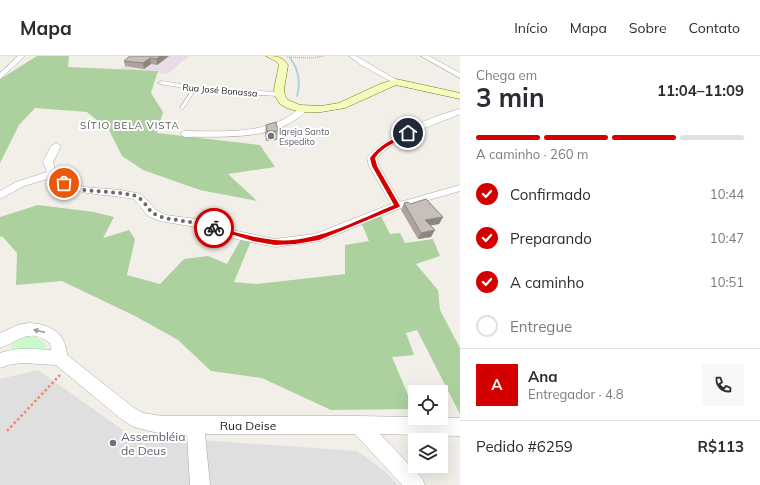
<!DOCTYPE html>
<html lang="pt">
<meta charset="utf-8">
<style>
:root{--surface:#fff;--page:#f7f7f7;--text:#2b2b33;--muted:#7c7c81;--line:#e1e1e2;--accent:#d40000}
body{margin:0;font-family:Mulish,sans-serif;background:var(--page);color:var(--text);height:100vh;display:flex;flex-direction:column;font-size:15px;white-space:nowrap}
*{box-sizing:border-box;margin:0}
p{font-size:13px;color:var(--muted)}
.icon{flex:none;width:22px;height:22px;fill:none;stroke:currentColor;stroke-width:2;stroke-linecap:round;stroke-linejoin:round}
.map{position:relative;flex:1;overflow:hidden}
.drawer{display:flex;flex-direction:column;background:var(--surface);width:300px}
.drawer>*{flex:none}
.tools{position:absolute;left:408px;top:329px;display:grid;gap:8px}
.tools a{display:grid;place-items:center;width:40px;height:40px;border-radius:0px;background:var(--surface);box-shadow:0 4px 16px #0002;font-size:20px}
.pin{position:absolute;display:grid;place-items:center;width:34px;height:34px;color:#fff;margin:-17px;border:2px solid #fff;border-radius:50%;box-shadow:0 1px 4px #0007}
.courier{position:absolute;display:grid;place-items:center;width:40px;height:40px;margin:-20px;border:3px solid #d40000;border-radius:50%;background:#fff;color:#222;box-shadow:0 1px 5px #0007}
.overview em{font-style:normal;font-weight:700}
.overview div{display:flex;flex-direction:column-reverse}
.overview{display:flex;align-items:center;justify-content:space-between;height:68px;padding:0 16px}
h1{font-size:26px;font-weight:700;line-height:30px}
.bar{display:grid;grid-template-columns:repeat(4,1fr);gap:6px 4px;align-content:center;height:48px;padding:0 16px}
.bar i{height:5px;border-radius:3px;background:var(--line)}
.bar .on{background:var(--accent)}
.bar p{grid-column:span 4}
.line{display:flex;align-items:center;gap:10px;padding:0 16px;border-top:1px solid var(--line)}
.line div{flex:1}
.round{display:grid;place-items:center;flex:none;width:42px;height:42px;border-radius:0px;background:var(--page)}
ol{padding:0 16px;list-style:none}
li{display:flex;align-items:center;gap:12px;height:44px}
li p{margin-inline-start:auto}
li .icon{padding:4px;border-radius:50%;background:var(--accent);color:#fff;stroke-width:4}
li:last-child{color:var(--muted)}
li i{width:22px;height:22px;border:2px solid var(--line);border-radius:50%}
header{display:flex;align-items:center;gap:24px;box-sizing:border-box;height:56px;padding:0 20px;background:var(--surface);border-bottom:1px solid var(--line)}
header strong{font-size:19px}
nav{display:flex;gap:22px;margin-inline-start:auto;font-size:14px}
main{display:flex;flex:1;min-height:0}
.map>svg:first-child{display:block}
</style>
<header>
<strong>Mapa</strong>
<nav><a>Início</a><a>Mapa</a><a>Sobre</a><a>Contato</a></nav>
</header>
<main>
<div class="map">
<svg width="460" height="429" viewBox="0 0 460 429">
<rect width="100%" height="100%" fill="#f2efe9"/>
<path fill="#e0dfdf" d="M38,314l92,65 227,16 29,21 12,13h-398v-106z"/>
<path fill="#ebdbe8" d="M138,0h51l-22,18 -47,-5z"/>
<path fill="#add19e" d="M37,0h32l-1,11 90,4 -7,22 12,19 -6,21 103,12 15,22 -47,7 29,27 -57,-11 -57,-20 -21,-14 -13,-26 -22,-18 -52,-4 -16,17 -19,38v-84z
M38,149l56,7 20,5 -11,21 26,-8 6,9 -8,36 33,9 24,-25 24,-3 19,8 14,-25 10,2 -17,41 23,2 88,-10v-29l24,-4 -8,-19 20,-6 9,18 10,-1 5,10 28,-4 7,17 -24,8 22,26 2,20 20,38v66l-43,-84 -11,3 8,22 -22,2 22,52 -83,1 -69,-32 -51,-7 -33,-31 -43,-24 -73,-35 -46,4 1,-32 -15,-17 -2,1v-20z"/>
<path fill="#c8facc" d="M26,279l11,3 8,6 1,5 -34,1 -1,-5 4,-6z"/>
<g fill="none" stroke-linecap="round" stroke-linejoin="round">
<path stroke="#aad3df" stroke-width="2" d="M290,2c9,12 11,24 7,38"/>
<defs>
<path id="service" d="M193,32l3,1 -13,20h-2l-1,-1z"/>
<path id="minor" d="M18,0h7l-25,23v-6z
M349,0h7l44,26 -6,1 -33,-18z
M421,0h8l31,17v5z
M162,25l51,8 66,3 4,2 -4,2 -66,-3 -53,-9 -2,-1z
M301,51h3l4,2c-30,33 -84,27 -124,28l-4,-3 4,-3c32,0 67,3 96,-10 8,-3 14,-9 21,-14z
M460,53v5c-28,12 -62,21 -83,44l2,8 21,36 60,-17v6l-59,17 -80,33 -46,6 -44,-9 -36,-11 -35,-6 -12,-5 -14,-17c-31,-6 -58,-2 -83,-21l-27,8 -24,13v-8l16,-9 31,-10 -4,-10 8,-16 5,-3 5,3 -8,16 3,11 12,8 16,6 37,3 20,4 15,16 10,5 30,4 36,11 43,9 40,-5 76,-30 -22,-38 -2,-8c16,-21 68,-43 93,-49z
M29,267c20,1 37,9 38,32l66,52 10,6 19,3h197l101,2v18l-80,-2 42,44 3,7h-23l-47,-51h-150l5,51h-20l-3,-51h-25l-28,-7 -13,-8 -65,-54 -34,-2 -14,2 -8,3v-15c16,-6 34,-4 51,-3l-1,-7c-20,-16 -32,-2 -50,5v-15l18,-8z"/>
<path id="secondary" d="M266,0c10,0 16,0 22,9l-4,24 1,7 3,4 12,5 21,1 18,-3 41,-19 16,-5 64,14v6l-64,-14 -51,23 -24,4h-21l-13,-4 -7,-4 -5,-8 -1,-7 5,-24 -2,-3z"/>
</defs>
<use href="#service" stroke="#a9a9a9" stroke-width="1"/>
<use href="#minor" stroke="#a9a9a9" stroke-width="1"/>
<use href="#secondary" stroke="#707d05" stroke-width="1"/>
<path stroke="#fa8072" stroke-width="1" stroke-dasharray="1 1" stroke-linecap="butt" d="M287,1l26,1 11,-2"/>
<path stroke="#fa8072" stroke-width="2.5" stroke-dasharray="2.5 2.5" stroke-linecap="butt" d="M7,375l53,-56"/>
<use href="#service" fill="#fff" fill-rule="evenodd"/>
<use href="#minor" fill="#fff" fill-rule="evenodd"/>
<use href="#secondary" fill="#f7fabf" fill-rule="evenodd"/>
</g>
<path fill="#aba49e" d="M169,0l-12,9 -6,-1 -7,5 -19,-3 -1,-5z
M266,69l12,6 -1,9 -11,1 -1,-7z
M404,147l6,1 33,13 -4,7 -9,1 1,12 -13,2 -17,-29z"/>
<path fill="#8b8681" d="M160,0h9l-12,9v-6z
M150,2l1,6 -7,5 -1,-6z
M443,161l-4,7 -17,3 3,-7z
M435,174l-4,7 -13,2 3,-6z"/>
<path fill="#c7bfb8" stroke="#8b8681" d="M130,0h30l-3,3 -7,-1 -7,5 -19,-2z
M276,66l2,9h-11l-1,-6z
M426,143l17,18 -18,3 10,10 -14,3 -17,-30 4,-1 2,2z"/>
<defs><path id="oneway-solid" d="M-6-.8H1V-3.2L6.5 0L1 3.2V.8H-6Z"/></defs>
<use fill="#9c9c9c" href="#oneway-solid" transform="translate(39 275) rotate(-167)"/>
<path fill="#d40000" d="M407,76l4,1c-12,9 -28,12 -36,25l2,8 23,40 -1,1 -80,33 -24,4 -20,1 -22,-4 -41,-13 2,-2c20,6 40,12 60,14 40,4 84,-20 120,-35l-22,-39 -2,-8c9,-13 23,-19 37,-26z"/>
<g fill="none" stroke-linecap="round" stroke-linejoin="round">
<path stroke="#6b6a68" stroke-width="4" stroke-dasharray="0 7.2" d="M64,127l19,7 37,3 17,3 6,5 9,12 12,5 32,5 18,5"/>
</g>
<g fill="#6b7280" stroke="#fff" stroke-width="1.5">
<circle cx="271" cy="80" r="4"/>
<circle cx="113" cy="387" r="4"/>
</g>
<g text-anchor="middle" dominant-baseline="central" stroke-width="4" stroke-linejoin="round" paint-order="stroke">
<g font-size="9" fill="#222" stroke="#fff">
<text transform="translate(220 34) rotate(5)">Rua José Bonassa</text>
</g>
<g font-size="9" fill="#5b616d" stroke="#fff" text-anchor="start">
<text x="279" y="75">Igreja Santo<tspan x="279" dy="10">Espedito</tspan></text>
</g>
<g font-size="10" letter-spacing="1" fill="#555" stroke="#fff">
<text x="130" y="69">SÍTIO BELA VISTA</text>
</g>
<g font-size="12" fill="#222" stroke="#fff">
<text x="248" y="369">Rua Deise</text>
</g>
<g font-size="12" fill="#5b616d" stroke="#fff" text-anchor="start">
<text x="121" y="380">Assembléia<tspan x="121" dy="14">de Deus</tspan></text>
</g>
</g>
</svg>
<div class="tools">
<a><svg class="icon" aria-label="locate" viewBox="0 0 24 24"><circle cx="12" cy="12" r="6"/><path d="M12 2v4M12 18v4M2 12h4M18 12h4"/></svg></a>
<a><svg class="icon" aria-label="layers" viewBox="0 0 24 24"><path d="M12 4l9 5-9 5-9-5zM3 14l9 5 9-5"/></svg></a>
</div>
<div class="pin" style="left:64px;top:127px;background:#ea580c"><svg class="icon" aria-label="bag" viewBox="0 0 24 24"><path d="M5 8h14l-1 12H6zM9 8a3 3 0 0 1 6 0"/></svg></div>
<div class="pin" style="left:408px;top:77px;background:#1f2937"><svg class="icon" aria-label="home" viewBox="0 0 24 24"><path d="M3 11l9-7 9 7M6 9v11h12V9"/></svg></div>
<div class="courier" style="left:214px;top:172px"><svg class="icon" aria-label="bike" viewBox="0 0 24 24"><circle cx="6" cy="16" r="4"/><circle cx="18" cy="16" r="4"/><path d="M6 16l4-8h5l3 8M10 8l3 8H6M13 5h3"/></svg></div>
</div>
<section class="drawer">
<div class="overview"><div><h1>3 min</h1><p>Chega em</p></div><em>11:04–11:09</em></div>
<div class="bar"><i class="on"></i><i class="on"></i><i class="on"></i><i></i><p>A caminho · 260 m</p></div>
<ol>
<li><svg class="icon" aria-label="check" viewBox="0 0 24 24"><path d="M5 12l5 5 9-10"/></svg>Confirmado<p>10:44</p></li>
<li><svg class="icon" aria-label="check" viewBox="0 0 24 24"><path d="M5 12l5 5 9-10"/></svg>Preparando<p>10:47</p></li>
<li><svg class="icon" aria-label="check" viewBox="0 0 24 24"><path d="M5 12l5 5 9-10"/></svg>A caminho<p>10:51</p></li>
<li><i></i>Entregue</li>
</ol>
<div class="line" style="height:72px"><b class="round" style="background:var(--accent);color:#fff">A</b><div><b>Ana</b><p>Entregador · 4.8</p></div><a class="round"><svg class="icon" aria-label="phone" viewBox="0 0 24 24"><path d="M5 4h4l2 5-3 2q2 4 5 5l2-3 5 2v4C11 20 4 13 5 4z"/></svg></a></div>
<div class="line" style="height:52px"><div>Pedido #6259</div><b>R$113</b></div>
</section>
</main>
